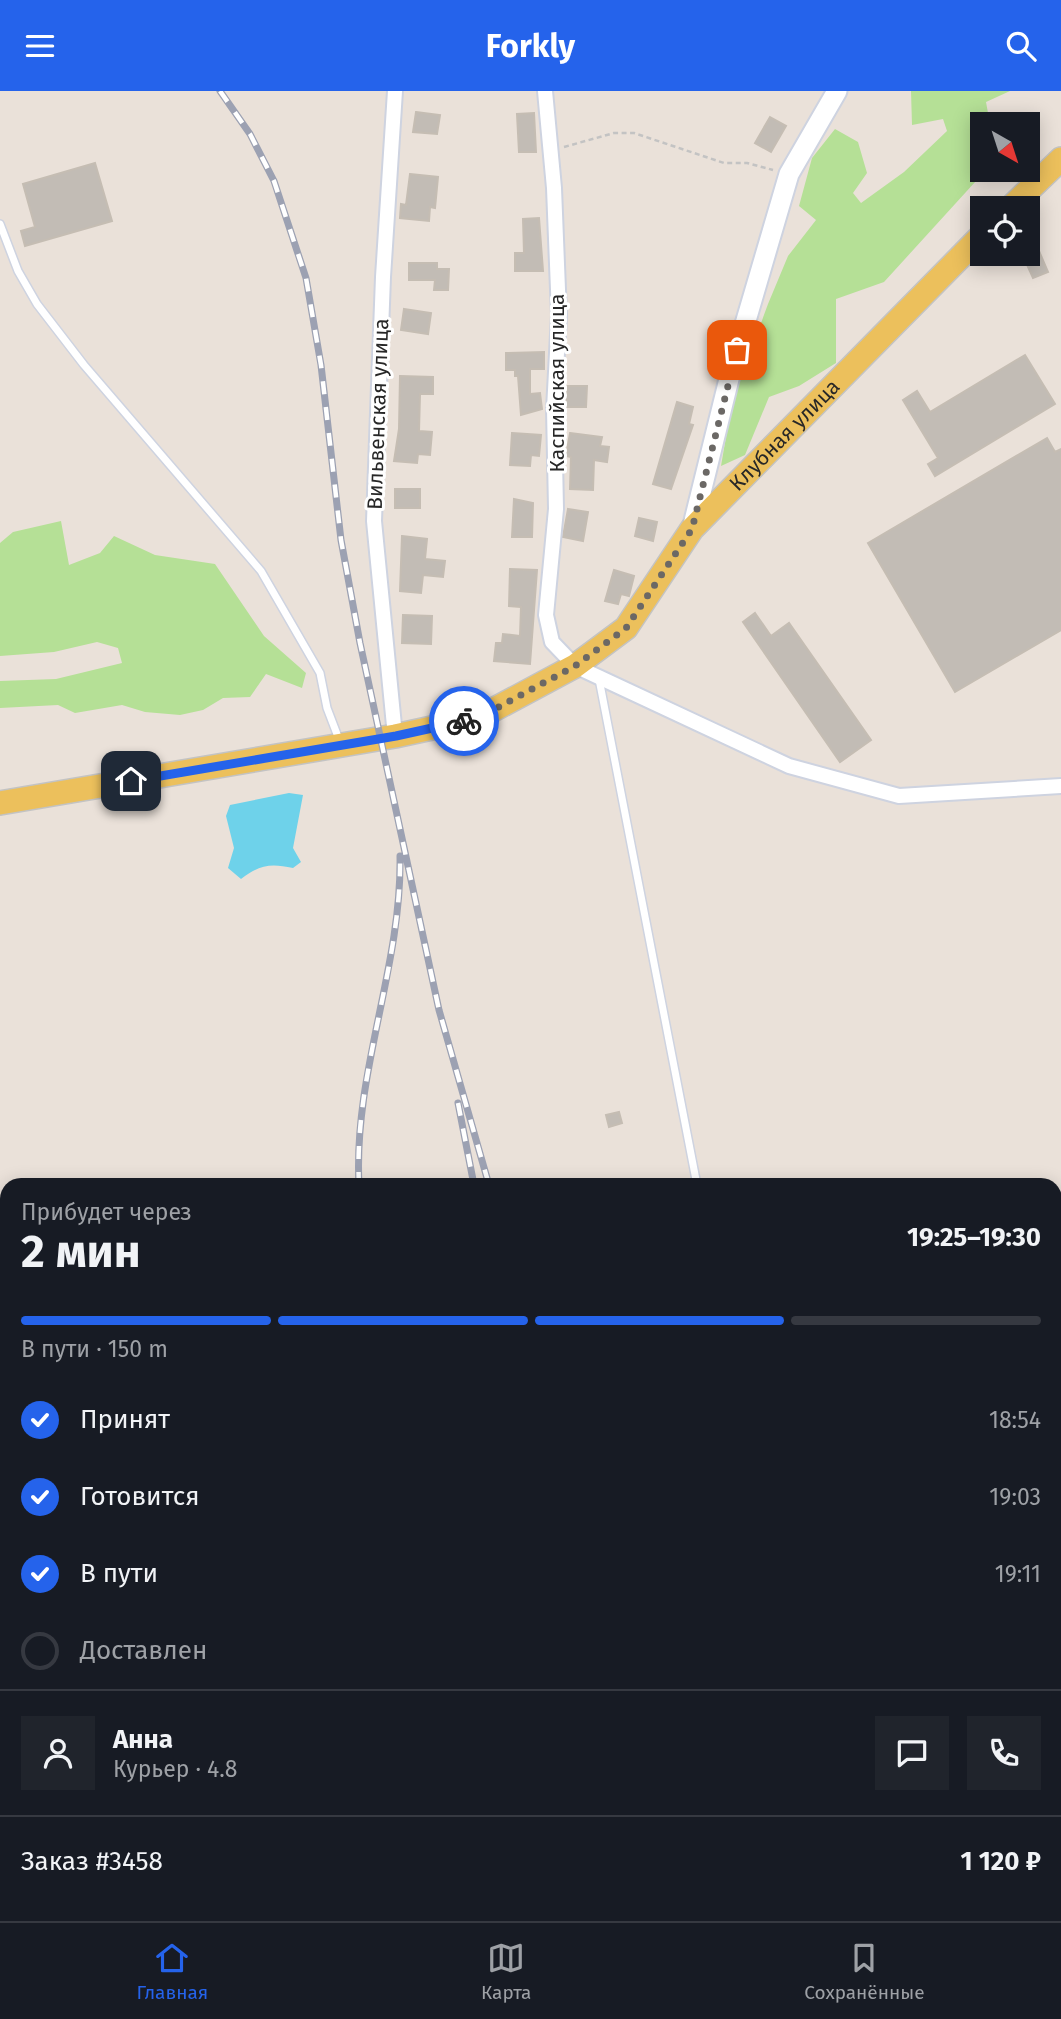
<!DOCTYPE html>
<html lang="ru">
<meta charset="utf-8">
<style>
:root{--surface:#171b24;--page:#20242c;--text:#f1f3f6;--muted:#9ea1a6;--line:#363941;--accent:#2563eb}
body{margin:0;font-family:"Fira Sans",sans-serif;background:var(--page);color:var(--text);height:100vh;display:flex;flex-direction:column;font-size:26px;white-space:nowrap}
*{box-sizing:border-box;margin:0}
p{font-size:23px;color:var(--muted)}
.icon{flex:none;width:38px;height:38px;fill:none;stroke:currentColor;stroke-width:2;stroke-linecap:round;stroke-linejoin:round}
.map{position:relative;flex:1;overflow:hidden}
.drawer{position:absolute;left:0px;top:1087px;width:1062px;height:744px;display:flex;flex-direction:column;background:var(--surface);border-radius:21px 21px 0 0;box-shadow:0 4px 18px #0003}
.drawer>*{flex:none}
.needle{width:46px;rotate:141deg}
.controls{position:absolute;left:970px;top:21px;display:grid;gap:14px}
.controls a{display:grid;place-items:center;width:70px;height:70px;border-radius:0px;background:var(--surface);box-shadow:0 4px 18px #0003;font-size:35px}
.pin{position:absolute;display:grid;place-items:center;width:60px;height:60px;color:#fff;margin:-30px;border-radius:14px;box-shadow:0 4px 10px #0006}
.courier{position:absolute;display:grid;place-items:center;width:70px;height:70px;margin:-35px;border:5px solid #2563eb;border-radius:50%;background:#fff;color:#222;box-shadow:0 2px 9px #0007}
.head em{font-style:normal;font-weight:700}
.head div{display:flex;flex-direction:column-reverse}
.head{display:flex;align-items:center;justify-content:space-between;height:119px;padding:0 21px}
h1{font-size:46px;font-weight:700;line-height:52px}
.bar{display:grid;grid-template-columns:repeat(4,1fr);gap:10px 7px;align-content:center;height:84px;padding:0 21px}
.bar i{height:9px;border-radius:5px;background:var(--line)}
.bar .on{background:var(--accent)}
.bar p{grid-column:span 4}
.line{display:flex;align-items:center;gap:18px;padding:0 21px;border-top:2px solid var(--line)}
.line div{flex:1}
.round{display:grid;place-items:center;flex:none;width:74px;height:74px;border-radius:0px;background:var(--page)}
ol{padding:0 21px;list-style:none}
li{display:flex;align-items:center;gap:21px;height:77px}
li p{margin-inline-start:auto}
li .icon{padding:7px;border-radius:50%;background:var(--accent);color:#fff;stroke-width:4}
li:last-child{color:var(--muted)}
li i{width:38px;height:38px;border:4px solid var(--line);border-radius:50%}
header{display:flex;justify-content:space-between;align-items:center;height:91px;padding:0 21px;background:var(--accent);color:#fff;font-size:32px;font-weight:700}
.tabs{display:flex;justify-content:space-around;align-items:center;height:98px;border-top:2px solid var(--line);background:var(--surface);font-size:19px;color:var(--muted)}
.tabs a{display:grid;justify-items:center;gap:4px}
.tabs .on{color:var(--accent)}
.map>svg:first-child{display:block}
</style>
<header><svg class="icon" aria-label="menu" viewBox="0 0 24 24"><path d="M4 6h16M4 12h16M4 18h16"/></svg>Forkly<svg class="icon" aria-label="search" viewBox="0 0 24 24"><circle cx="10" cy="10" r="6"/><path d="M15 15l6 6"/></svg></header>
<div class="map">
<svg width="1061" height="1830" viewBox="0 0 1061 1830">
<rect width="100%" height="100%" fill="#eae1d9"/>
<path fill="#b5e096" d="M911,0h99l-24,11 4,22h-8v46h4l-102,112 -48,17v64l-37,23 -30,11 -24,58 -24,11 11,-64 36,-98 20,-48 28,-36 -17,-14 13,-48 23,-29 23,13 9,31 -14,20 8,10 43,-31 43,-41 -4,-12 -31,6z
M61,430l8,44 31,-12 14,-17 41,19 60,9 49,72 42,37 -4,15 -36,-14 -16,23 -27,1 -20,12 -23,5 -35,-3 -23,-7 -47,8 -17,-8 -58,3v-27l56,-2 66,-16 -4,-15 -21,-6 -43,10 -54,4v-113l13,-11z"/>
<path fill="#6ed2ea" d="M289,702l14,2 -10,53 8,14 -8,6c-23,-5 -34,-3 -52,11l-13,-11 6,-20 -8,-32 4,-11z"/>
<path fill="#c2bcb5" stroke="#c5bdb3" stroke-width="2" d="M416,21l24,3 -3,19 -24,-2z
M534,22l2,39h-17l-2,-38z
M770,26l16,9 -15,26 -16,-9z
M95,72l17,58 -87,25 -4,-15 14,-4 -12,-43z
M410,83l28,3 -3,31 -5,-1 -1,14 -29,-3 1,-14 5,1z
M539,127l4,53h-28v-18h9l-1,-34z
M1039,160l9,21 -15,6 -9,-20z
M409,172h28v6h12l-1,21h-14l1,-10h-26z
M404,218l27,4 -3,21 -27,-4z
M544,261v17h-14v25l10,-1 2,16 -21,6 -3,-39h-3v-6h-9v-17z
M1025,264l30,49 -120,72 -7,-12 10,-6 -35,-58 14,-9 13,21z
M400,285l33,1v17h-13l-1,37 13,1 -2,23 -12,-1 -1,9 -23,-2 5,-32z
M567,295h20l-1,21h-20z
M677,311l16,5 -4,17 4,1 -22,64 -18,-5z
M512,342l29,2 -2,21 -8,-1 -1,11 -20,-1z
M570,342l32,4 -2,9 9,1 -2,15 -13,-2 -1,30 -23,-1 1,-32 -5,-1z
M1047,347l8,14 6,-3v181l-106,62 -87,-149z
M395,398h25v19h-25z
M514,408l19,4 -1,34h-20z
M568,418l20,3 -5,29 -20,-4z
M639,427l18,4 -4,19 -18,-5z
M402,445l25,3 -2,20 20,2 -2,16 -20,-2 -2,18 -21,-2z
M510,478l27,1 -7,94 -36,-3 2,-18h6l1,-9 17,2 1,-29 -12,-1z
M614,479l20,6 -5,20 -8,-2 -3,10 -13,-3z
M755,522l16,23 18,-13 82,117 -31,22 -97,-140z
M403,524l29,1 -1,28 -29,-1z
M619,1021l3,11 -13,4 -3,-12z"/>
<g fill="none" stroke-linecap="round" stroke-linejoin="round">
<defs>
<path id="lane" d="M0,133l18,47 19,33 47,61 177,206 59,102 7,35 13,34
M599,588l98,506
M1055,1741l6,2"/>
<path id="street" d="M395,0l-12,186 -9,244 21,215
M545,0l9,97 5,127 -5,94 2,100 -10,106 6,27 23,24 214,100 110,30 162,-10"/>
<path id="secondary" d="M692,438l38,-154 59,-201 48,-83"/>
<g id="primary">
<path d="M1010,117l51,-49"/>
<path id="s1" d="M0,712l395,-67 83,-18 97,-52 51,-38 66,-99 290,-294"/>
</g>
</defs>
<use href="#lane" stroke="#ced3e0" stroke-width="10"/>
<use href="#street" stroke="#ced3e0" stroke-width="18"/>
<use href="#secondary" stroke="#ced3e0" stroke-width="23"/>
<use href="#primary" stroke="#c3c3c3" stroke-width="26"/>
<path stroke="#c3c3c3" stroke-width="2.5" stroke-dasharray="5 3.5" stroke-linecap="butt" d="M564,56l50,-14h20l90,30h23l26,7"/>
<use href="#lane" stroke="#fff" stroke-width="7"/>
<use href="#street" stroke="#fff" stroke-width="14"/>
<use href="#secondary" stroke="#fff" stroke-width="19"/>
<use href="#primary" stroke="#ecc05c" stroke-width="23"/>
<defs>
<path id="rail" d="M220,0l30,43 24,47 32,97 15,87 20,175 19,103 79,367 50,175
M458,1012l16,82
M359,1094c-6,-112 43,-218 41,-329
M1055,1697l6,3"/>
</defs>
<use href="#rail" stroke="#9ca1b2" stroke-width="7"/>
<use href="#rail" stroke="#fff" stroke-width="4.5" stroke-dasharray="13" stroke-linecap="butt"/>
</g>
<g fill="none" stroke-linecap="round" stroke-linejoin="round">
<path stroke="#6b6865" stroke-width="7" stroke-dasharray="0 12.6" d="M464,630l14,-3 97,-52 51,-38 66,-99 45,-179"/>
<path stroke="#2563eb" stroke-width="9" d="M131,690l265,-45 68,-15"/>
</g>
<g text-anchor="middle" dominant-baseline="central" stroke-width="6" stroke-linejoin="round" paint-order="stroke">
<g font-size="21" fill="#272727" stroke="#fff">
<text transform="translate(557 292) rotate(-90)">Каспийская улица</text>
<text transform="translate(378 323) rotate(-88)">Вильвенская улица</text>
<text stroke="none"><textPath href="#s1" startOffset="910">Клубная улица</textPath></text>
</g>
</g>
</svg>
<div class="controls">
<a><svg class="needle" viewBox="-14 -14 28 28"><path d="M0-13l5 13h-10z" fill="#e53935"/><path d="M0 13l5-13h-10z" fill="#9ea1a6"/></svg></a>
<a><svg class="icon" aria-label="locate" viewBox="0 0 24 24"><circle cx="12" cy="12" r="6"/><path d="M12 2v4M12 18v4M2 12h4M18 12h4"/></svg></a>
</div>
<div class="pin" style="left:737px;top:259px;background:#ea580c"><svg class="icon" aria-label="bag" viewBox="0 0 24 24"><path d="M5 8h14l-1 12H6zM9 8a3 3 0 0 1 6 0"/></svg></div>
<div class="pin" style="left:131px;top:690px;background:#1f2937"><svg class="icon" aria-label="home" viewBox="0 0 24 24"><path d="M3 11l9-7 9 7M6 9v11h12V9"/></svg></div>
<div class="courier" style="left:464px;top:630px"><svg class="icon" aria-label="bike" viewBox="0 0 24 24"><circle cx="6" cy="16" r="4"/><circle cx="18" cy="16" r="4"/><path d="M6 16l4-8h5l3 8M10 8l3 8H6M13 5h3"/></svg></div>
<section class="drawer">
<div class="head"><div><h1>2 мин</h1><p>Прибудет через</p></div><em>19:25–19:30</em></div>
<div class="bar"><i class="on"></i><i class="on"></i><i class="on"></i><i></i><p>В пути · 150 m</p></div>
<ol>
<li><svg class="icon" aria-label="check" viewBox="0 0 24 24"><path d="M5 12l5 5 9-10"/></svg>Принят<p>18:54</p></li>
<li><svg class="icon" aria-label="check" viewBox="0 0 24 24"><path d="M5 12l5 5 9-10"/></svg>Готовится<p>19:03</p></li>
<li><svg class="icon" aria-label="check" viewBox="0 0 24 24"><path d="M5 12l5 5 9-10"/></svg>В пути<p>19:11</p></li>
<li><i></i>Доставлен</li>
</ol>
<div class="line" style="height:126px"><a class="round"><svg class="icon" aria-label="person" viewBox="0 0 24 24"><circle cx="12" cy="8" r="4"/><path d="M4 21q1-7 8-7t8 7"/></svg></a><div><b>Анна</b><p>Курьер · 4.8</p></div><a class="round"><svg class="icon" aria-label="chat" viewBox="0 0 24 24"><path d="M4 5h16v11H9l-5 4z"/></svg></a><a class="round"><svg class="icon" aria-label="phone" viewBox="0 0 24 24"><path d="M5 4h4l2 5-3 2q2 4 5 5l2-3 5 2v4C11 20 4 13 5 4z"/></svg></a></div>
<div class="line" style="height:91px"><div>Заказ #3458</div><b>1 120 ₽</b></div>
</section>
</div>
<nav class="tabs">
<a class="on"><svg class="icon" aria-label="home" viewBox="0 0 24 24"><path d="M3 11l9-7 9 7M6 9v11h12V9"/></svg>Главная</a>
<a><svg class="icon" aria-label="map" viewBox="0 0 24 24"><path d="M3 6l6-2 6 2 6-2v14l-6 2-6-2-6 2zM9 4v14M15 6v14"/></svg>Карта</a>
<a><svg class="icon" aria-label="saved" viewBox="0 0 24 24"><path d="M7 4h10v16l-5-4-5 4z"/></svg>Сохранённые</a>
</nav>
